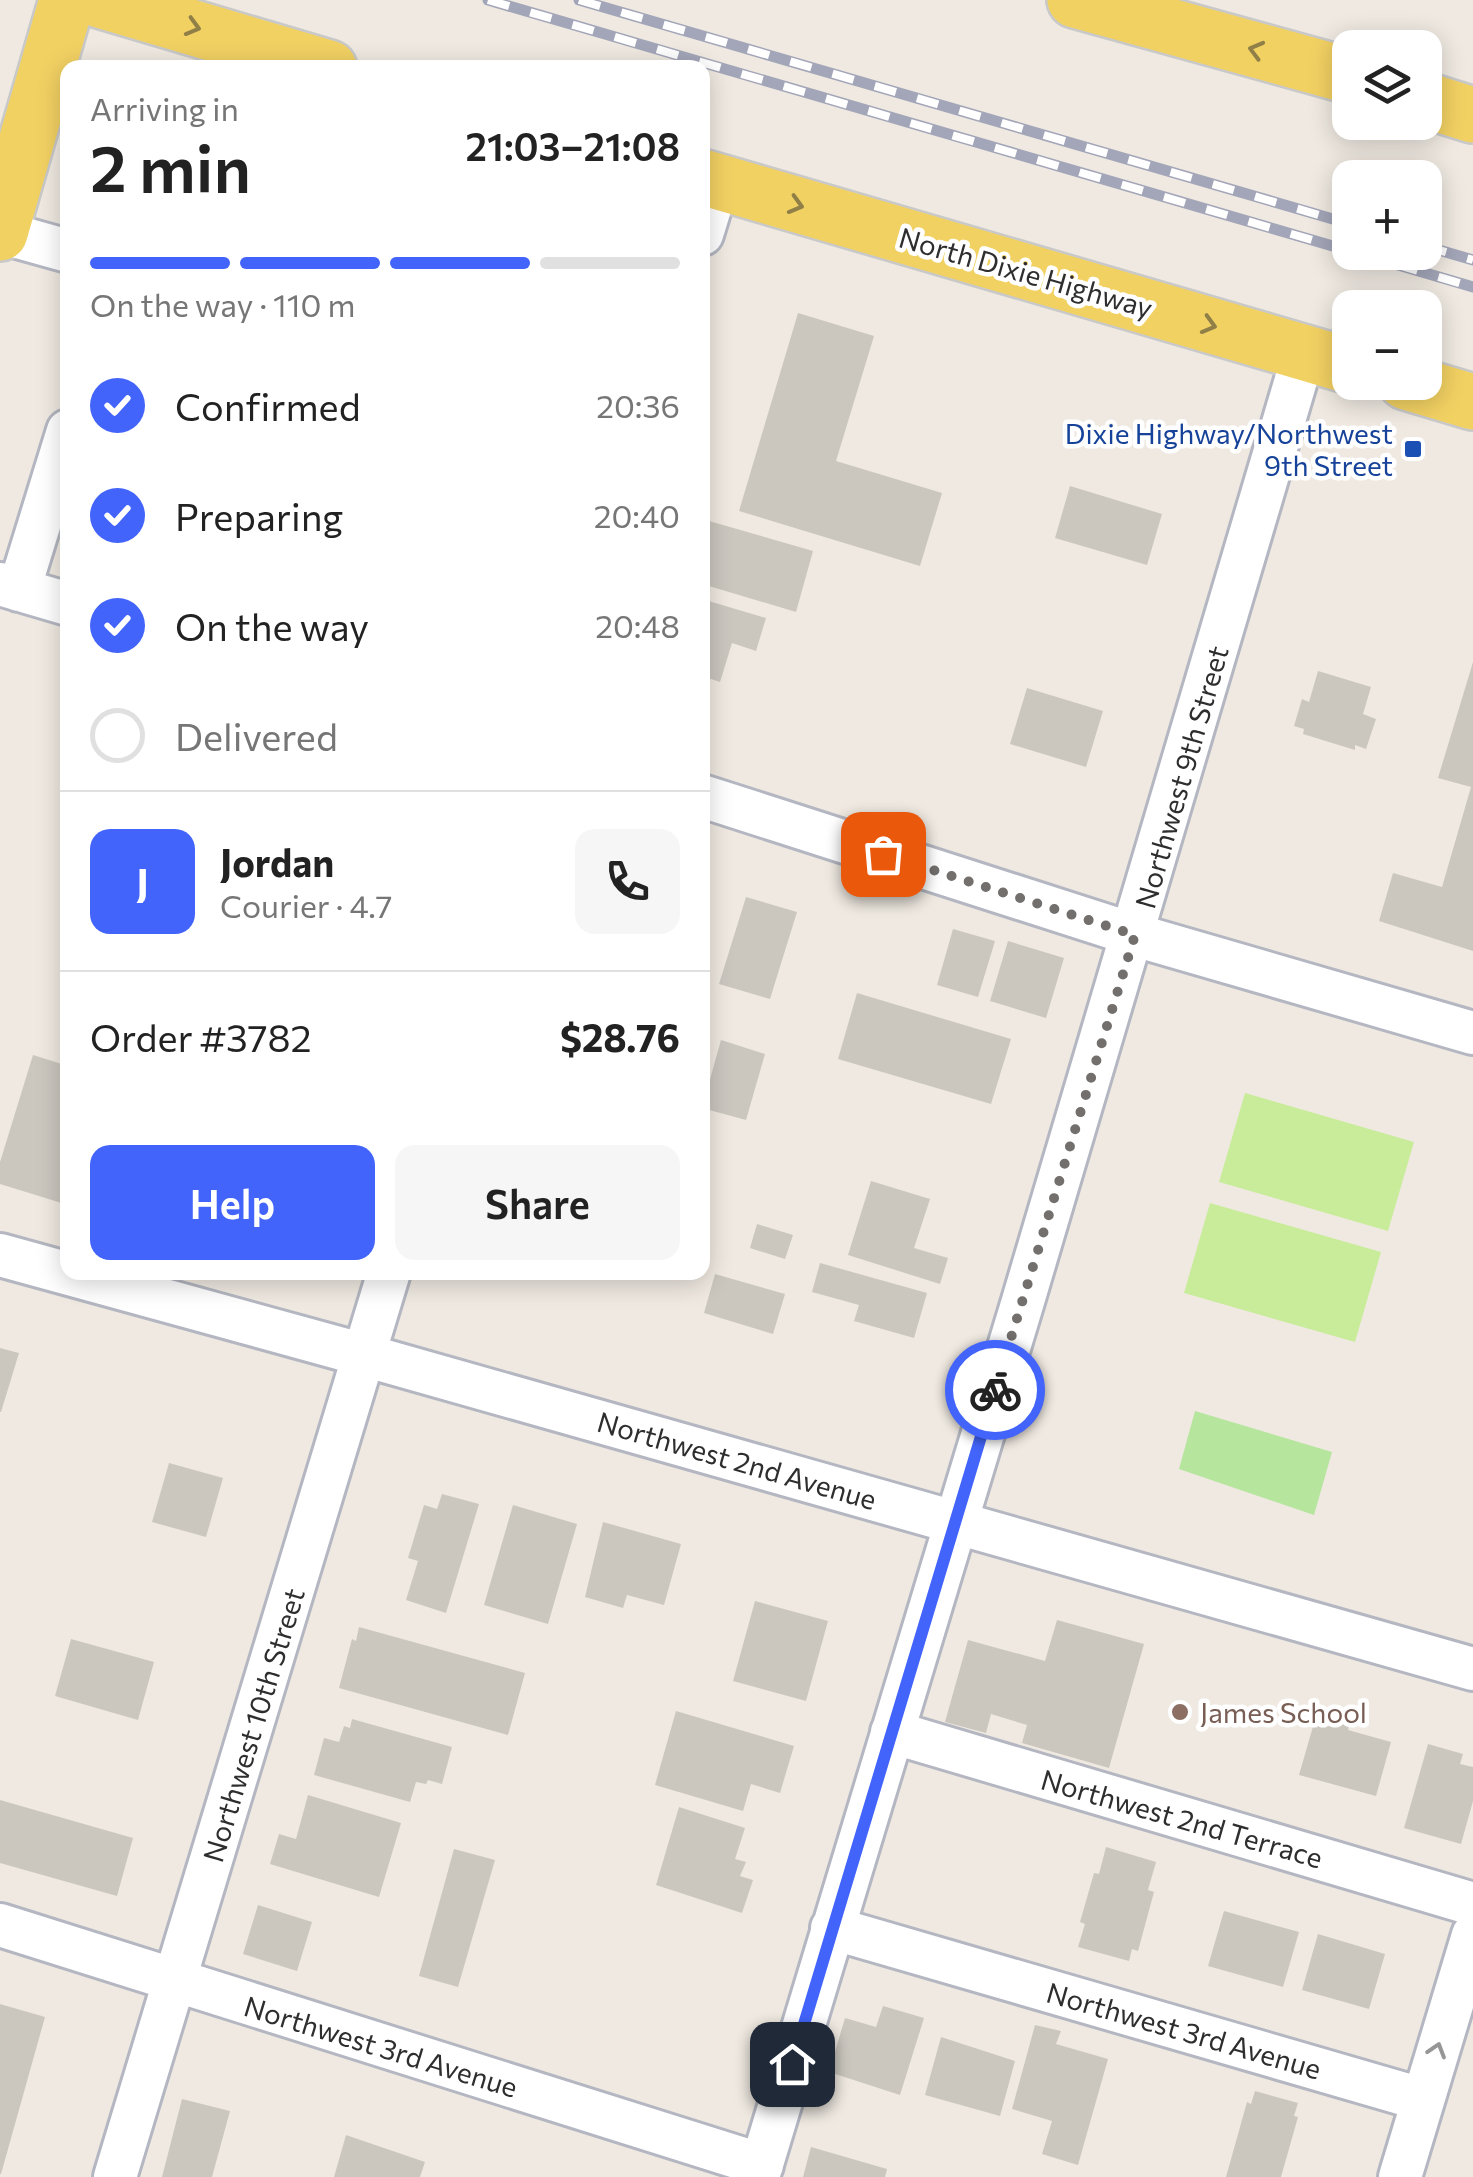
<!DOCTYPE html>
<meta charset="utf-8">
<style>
:root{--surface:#fff;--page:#f6f6f6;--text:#222;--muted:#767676;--line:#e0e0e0;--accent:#4264fb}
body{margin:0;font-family:Commissioner,sans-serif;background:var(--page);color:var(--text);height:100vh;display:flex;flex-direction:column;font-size:38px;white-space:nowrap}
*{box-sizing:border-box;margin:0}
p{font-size:32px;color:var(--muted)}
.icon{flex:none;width:55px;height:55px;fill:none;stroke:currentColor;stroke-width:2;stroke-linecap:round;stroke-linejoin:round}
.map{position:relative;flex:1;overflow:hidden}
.details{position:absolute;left:60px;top:60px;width:650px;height:1220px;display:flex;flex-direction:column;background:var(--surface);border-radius:20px;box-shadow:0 5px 25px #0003}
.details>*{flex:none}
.tools{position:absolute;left:1332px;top:30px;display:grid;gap:20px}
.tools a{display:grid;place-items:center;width:110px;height:110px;border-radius:20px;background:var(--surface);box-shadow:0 5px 25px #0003;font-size:50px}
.pin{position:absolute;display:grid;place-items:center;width:85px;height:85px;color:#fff;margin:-42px;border-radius:20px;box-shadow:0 5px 15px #0006}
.courier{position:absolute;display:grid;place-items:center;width:100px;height:100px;margin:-50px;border:8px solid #4264fb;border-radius:50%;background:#fff;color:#222;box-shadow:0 2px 12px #0007}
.headline em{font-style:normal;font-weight:600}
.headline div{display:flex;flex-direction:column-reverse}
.headline{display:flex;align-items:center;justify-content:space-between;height:170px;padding:0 30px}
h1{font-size:65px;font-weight:600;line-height:75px}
.bar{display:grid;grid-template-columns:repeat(4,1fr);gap:15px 10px;align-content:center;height:120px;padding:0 30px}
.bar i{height:12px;border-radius:8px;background:var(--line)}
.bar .active{background:var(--accent)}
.bar p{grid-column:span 4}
.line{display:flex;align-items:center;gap:25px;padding:0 30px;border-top:2px solid var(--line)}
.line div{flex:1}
.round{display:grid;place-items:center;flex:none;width:105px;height:105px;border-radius:20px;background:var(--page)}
ol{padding:0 30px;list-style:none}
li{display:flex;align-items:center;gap:30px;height:110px}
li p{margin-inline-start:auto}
li .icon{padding:10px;border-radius:50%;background:var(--accent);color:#fff;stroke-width:4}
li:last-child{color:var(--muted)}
li i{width:55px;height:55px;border:5px solid var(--line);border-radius:50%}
.cta{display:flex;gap:20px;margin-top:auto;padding:20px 30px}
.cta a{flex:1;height:115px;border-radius:20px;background:var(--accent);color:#fff;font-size:40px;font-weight:600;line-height:115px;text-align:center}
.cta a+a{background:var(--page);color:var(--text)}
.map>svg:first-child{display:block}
</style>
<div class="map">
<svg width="1473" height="2177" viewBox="0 0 1473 2177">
<rect width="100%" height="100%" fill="#efe9e1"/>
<path fill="#b6e59e" d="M1195,1411l137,41 -18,63 -135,-46z"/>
<path fill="#c9ec9a" d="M1245,1093l169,49 -26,89 -169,-49z
M1210,1203l171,49 -26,90 -171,-49z"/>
<path fill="#cbc7bf" d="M798,313l76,23 -38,125 106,32 -22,73 -181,-55z
M1070,486l92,28 -15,51 -92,-27z
M702,519l111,32 -17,61 -94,-28z
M702,599l64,19 -10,33 -24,-8 -12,39 -18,-6z
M1473,662v289l-94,-30 14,-48 49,14 29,-100 -33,-9z
M1318,671l53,16 -8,27 13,5 -10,30 -11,-4v5l-52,-16 1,-5 -10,-3 8,-27 7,3z
M1027,688l76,23 -17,56 -76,-23z
M746,897l51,15 -27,87 -51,-15z
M953,929l42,12 -17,56 -41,-12z
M1008,941l56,17 -18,60 -56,-17z
M857,993l154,46 -20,65 -153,-45z
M721,1040l44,14 -19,66 -44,-12z
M33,1055l35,11v139l-68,-21v-22z
M871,1181l59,18 -16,49 34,10 -8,26 -92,-29z
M757,1224l36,11 -8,24 -35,-11z
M820,1263l107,30 -13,45 -60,-17 5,-16 -47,-13z
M715,1274l70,20 -12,40 -69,-21z
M0,1348l19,5 -18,59h-1z
M169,1463l54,15 -17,59 -54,-15z
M442,1494l37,10 -33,109 -40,-13 12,-39 -10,-3 16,-53 13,4z
M513,1505l64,19 -29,100 -64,-19z
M603,1522l78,22 -17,61 -37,-10 -4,13 -38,-11z
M755,1601l73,20 -22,80 -73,-20z
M1057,1620l87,24 -35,124 -87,-25 5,-18 -36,-11 -5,19 -41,-11 23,-82 77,21z
M359,1627l166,46 -17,62 -169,-47 13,-49 4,2z
M71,1639l83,23 -16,58 -83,-24z
M676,1711l118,35 -14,47 -29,-9 -8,27 -88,-26z
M1316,1716l33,10 -1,4 43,12 -15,54 -77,-21z
M352,1719l100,28 -10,37 -14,-4 -2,4 -10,-2 -6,20 -96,-27 10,-37 15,4 5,-16 6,2z
M1428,1744l35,10 -3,10 13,3v34l-12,43 -57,-16z
M308,1795l93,28 -22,74 -109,-33 9,-30 17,5z
M0,1800l133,38 -16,58 -117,-33z
M679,1807l66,21 -10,31 11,3 -6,14 13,4 -11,33 -86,-28z
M1106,1847l50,15 -8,28 6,2 -16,59 -6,-2 -3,12 -51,-14 7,-23 -5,-2 14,-49 5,1z
M454,1849l41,11 -37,127 -39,-11z
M258,1905l54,17 -15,49 -54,-17z
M1224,1911l75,21 -16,55 -75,-21z
M1318,1934l67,20 -16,55 -67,-19z
M0,2004l45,13 -44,157h-1z
M883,2006l41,12 -24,77 -71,-23 16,-54 31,9z
M1035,2025l26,6 -5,13 52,15 -30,106 -36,-11 10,-33 -40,-12z
M941,2037l74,24 -15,55 -75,-21z
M1255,2091l43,12 -4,13 4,1 -17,60h-55l21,-75 4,2z
M182,2099l48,12 -18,66h-50z
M346,2135l79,27 -5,15h-86z
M811,2147l76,22 -2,8h-82z"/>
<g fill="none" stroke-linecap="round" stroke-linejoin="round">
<defs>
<path id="minor" d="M0,232l68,19
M702,234l16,-52
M0,584l68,20
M19,590l49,-159
M702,796l433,139 338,98
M0,1255l364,100 1109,314
M892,1732l581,172
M0,1925l762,240
M832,1928l589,171
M115,2177l274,-905
M758,2177c184,-607 369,-1215 546,-1824
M1400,2177l73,-242"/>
<path id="major" d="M99,0l230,68
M1075,0l275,76
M1425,100l48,15
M702,177l648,189
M0,233l67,-233
M1406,382l67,20"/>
</defs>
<use href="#minor" stroke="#b4b7c1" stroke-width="48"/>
<use href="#major" stroke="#c9c9c9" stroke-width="60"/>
<use href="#minor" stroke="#fff" stroke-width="42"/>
<use href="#major" stroke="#f2d163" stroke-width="55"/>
<defs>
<path id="rail" d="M488,0l862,251
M579,0l771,224
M1425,246l48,14
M1354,252l119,35"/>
</defs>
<use href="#rail" stroke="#a3a6b8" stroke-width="11"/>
<use href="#rail" stroke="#fff" stroke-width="8" stroke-dasharray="22" stroke-linecap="butt"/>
</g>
<defs><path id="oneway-chevron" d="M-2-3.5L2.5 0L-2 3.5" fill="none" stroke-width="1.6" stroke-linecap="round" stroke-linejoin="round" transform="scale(2.5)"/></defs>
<g stroke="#908048">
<use href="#oneway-chevron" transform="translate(193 27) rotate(16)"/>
<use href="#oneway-chevron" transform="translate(1256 50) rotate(-165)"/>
<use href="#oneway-chevron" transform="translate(796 205) rotate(16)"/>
<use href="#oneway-chevron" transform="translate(1209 325) rotate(16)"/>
</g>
<use stroke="#969696" href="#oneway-chevron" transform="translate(1437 2050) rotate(-73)"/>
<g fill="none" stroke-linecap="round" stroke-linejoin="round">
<path stroke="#726f6d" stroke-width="10" stroke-dasharray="0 18" d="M883,854l252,81 -140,455"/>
<path stroke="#4264fb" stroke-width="12" d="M792,2064l203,-674"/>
</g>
<rect fill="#1a4fb4" stroke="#fff" stroke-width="4" x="1403" y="439" width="20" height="20" rx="5"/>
<circle fill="#8d6e63" stroke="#fff" stroke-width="4" cx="1180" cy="1712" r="10"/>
<g text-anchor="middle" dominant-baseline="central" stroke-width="9" stroke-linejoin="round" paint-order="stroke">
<g font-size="28" fill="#2e2e2e" stroke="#fff">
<text transform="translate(1026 272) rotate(16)">North Dixie Highway</text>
<text transform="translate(1181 777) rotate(-74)">Northwest 9th Street</text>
<text transform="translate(737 1460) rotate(16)">Northwest 2nd Avenue</text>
<text transform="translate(253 1725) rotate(-73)">Northwest 10th Street</text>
<text transform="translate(1182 1818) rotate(16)">Northwest 2nd Terrace</text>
<text transform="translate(1184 2030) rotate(16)">Northwest 3rd Avenue</text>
<text transform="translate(381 2046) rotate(17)">Northwest 3rd Avenue</text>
</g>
<g font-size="28" fill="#164399" stroke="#fff" text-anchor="end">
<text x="1393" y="433">Dixie Highway/Northwest<tspan x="1393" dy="32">9th Street</tspan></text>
</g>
<g font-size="28" fill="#785e54" stroke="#fff" text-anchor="start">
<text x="1200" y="1712">James School</text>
</g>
</g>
</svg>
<div class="tools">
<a><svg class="icon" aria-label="layers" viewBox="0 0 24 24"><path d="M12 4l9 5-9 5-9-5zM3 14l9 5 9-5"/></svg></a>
<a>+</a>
<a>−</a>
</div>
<div class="pin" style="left:883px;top:854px;background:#ea580c"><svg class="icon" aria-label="bag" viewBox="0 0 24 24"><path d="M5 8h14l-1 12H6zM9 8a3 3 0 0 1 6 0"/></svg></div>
<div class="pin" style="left:792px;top:2064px;background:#1f2937"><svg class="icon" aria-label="home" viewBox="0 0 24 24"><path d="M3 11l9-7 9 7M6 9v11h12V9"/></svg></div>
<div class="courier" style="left:995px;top:1390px"><svg class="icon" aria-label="bike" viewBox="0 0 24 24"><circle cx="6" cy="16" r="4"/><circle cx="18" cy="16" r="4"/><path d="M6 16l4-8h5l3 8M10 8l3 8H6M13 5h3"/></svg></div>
<section class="details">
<div class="headline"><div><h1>2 min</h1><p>Arriving in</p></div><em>21:03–21:08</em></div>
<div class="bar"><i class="active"></i><i class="active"></i><i class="active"></i><i></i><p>On the way · 110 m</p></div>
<ol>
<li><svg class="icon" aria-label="check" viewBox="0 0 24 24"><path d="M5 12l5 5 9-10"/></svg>Confirmed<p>20:36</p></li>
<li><svg class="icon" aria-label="check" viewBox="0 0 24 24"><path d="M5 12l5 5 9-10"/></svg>Preparing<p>20:40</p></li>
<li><svg class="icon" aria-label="check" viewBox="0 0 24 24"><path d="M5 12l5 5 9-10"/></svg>On the way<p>20:48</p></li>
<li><i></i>Delivered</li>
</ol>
<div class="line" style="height:180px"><b class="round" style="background:var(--accent);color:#fff">J</b><div><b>Jordan</b><p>Courier · 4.7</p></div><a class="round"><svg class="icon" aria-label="phone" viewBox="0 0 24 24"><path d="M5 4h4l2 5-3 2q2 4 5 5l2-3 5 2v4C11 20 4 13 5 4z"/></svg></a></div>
<div class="line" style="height:130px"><div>Order #3782</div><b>$28.76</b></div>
<div class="cta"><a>Help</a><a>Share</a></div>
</section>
</div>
